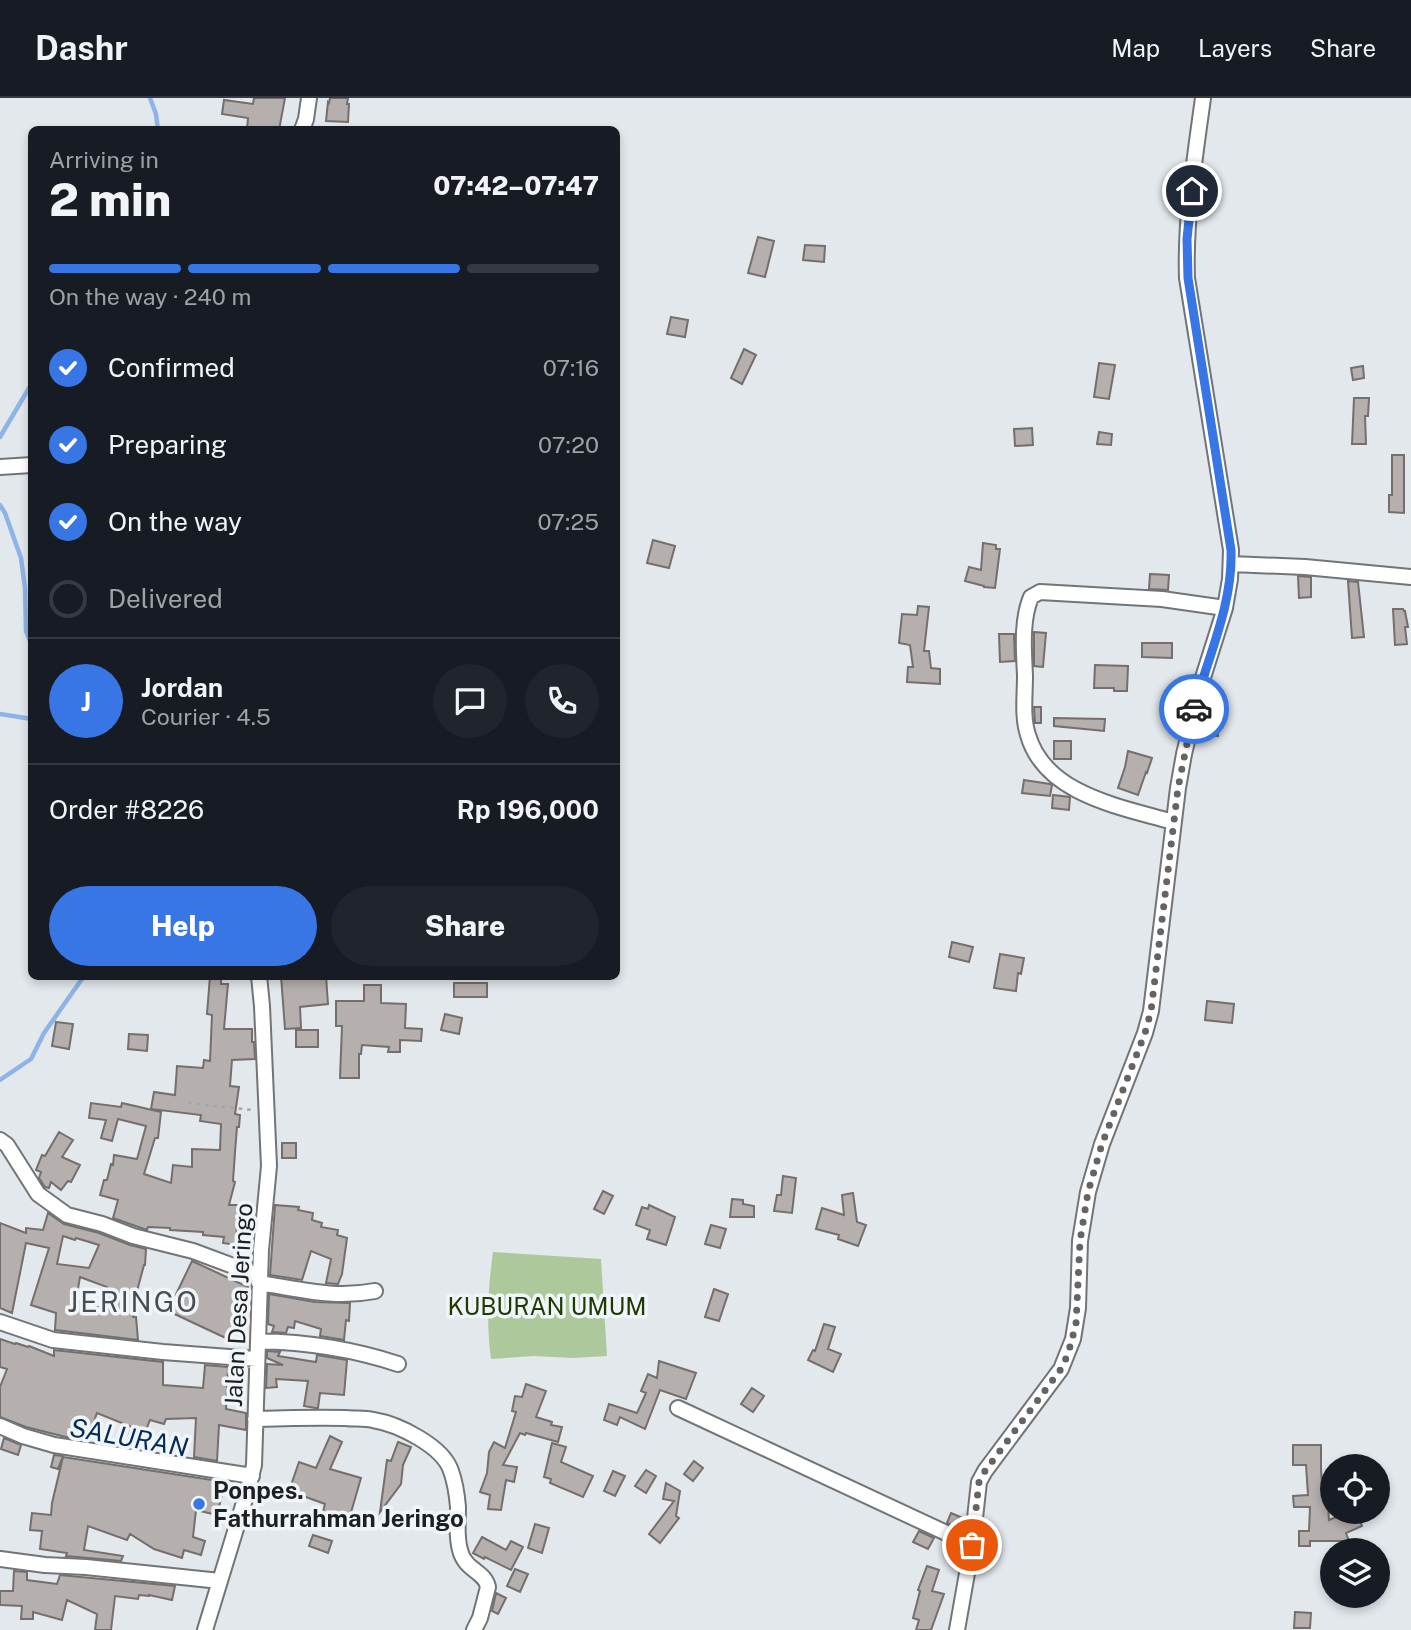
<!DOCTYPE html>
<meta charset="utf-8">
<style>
:root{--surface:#171b24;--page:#20242c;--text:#f1f3f6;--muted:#9ea1a6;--line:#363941;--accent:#3776e4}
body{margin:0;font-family:"Public Sans",sans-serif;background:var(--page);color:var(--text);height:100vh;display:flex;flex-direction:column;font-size:26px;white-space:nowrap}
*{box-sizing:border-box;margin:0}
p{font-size:23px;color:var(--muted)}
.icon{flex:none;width:38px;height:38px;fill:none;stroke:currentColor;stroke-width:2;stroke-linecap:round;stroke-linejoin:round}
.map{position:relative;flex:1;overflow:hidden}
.drawer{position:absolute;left:28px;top:28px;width:592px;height:854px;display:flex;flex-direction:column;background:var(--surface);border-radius:10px;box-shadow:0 4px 10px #0003}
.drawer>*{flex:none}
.buttons{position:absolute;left:1320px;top:1356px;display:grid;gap:14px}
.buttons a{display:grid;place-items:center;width:70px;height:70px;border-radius:50%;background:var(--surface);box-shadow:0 4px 10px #0003;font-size:35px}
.pin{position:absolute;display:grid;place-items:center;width:60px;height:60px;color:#fff;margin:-30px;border:4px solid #fff;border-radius:50%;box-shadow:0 2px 7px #0007}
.courier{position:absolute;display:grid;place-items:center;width:70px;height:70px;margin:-35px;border:5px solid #3776e4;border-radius:50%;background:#fff;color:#222;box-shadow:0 2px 9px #0007}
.summary em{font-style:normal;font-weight:800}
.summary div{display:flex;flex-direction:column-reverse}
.summary{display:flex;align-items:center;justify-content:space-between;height:119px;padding:0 21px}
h1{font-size:46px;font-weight:800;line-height:52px}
.bar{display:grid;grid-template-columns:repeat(4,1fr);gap:10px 7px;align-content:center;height:84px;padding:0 21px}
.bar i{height:9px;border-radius:5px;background:var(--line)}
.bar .current{background:var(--accent)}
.bar p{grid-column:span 4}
.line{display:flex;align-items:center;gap:18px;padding:0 21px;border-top:2px solid var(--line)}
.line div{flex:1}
.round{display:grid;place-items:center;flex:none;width:74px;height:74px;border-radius:37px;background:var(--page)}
ol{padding:0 21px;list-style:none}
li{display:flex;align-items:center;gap:21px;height:77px}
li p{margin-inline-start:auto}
li .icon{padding:7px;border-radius:50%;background:var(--accent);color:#fff;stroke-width:4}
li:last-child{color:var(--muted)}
li i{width:38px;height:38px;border:4px solid var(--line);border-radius:50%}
.primary-button{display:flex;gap:14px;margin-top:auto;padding:14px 21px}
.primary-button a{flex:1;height:80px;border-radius:42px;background:var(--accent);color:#fff;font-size:28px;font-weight:800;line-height:80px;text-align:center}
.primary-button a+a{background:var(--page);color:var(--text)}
header{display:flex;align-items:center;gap:42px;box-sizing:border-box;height:98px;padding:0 35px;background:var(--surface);border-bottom:2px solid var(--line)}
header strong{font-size:33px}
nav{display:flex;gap:38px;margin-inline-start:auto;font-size:24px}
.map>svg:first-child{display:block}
</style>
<header>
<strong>Dashr</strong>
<nav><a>Map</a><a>Layers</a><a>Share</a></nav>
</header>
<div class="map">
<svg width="1411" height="1532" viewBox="0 0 1411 1532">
<rect width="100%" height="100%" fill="#e3e8ec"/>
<path fill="#adc89b" d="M493,1154l108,7 6,97 -34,2 -39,-2 -43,3c-5,-37 -3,-70 2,-107z"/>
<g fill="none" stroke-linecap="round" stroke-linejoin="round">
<path stroke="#8eb4e7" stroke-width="4.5" d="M150,0l6,16 2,16
M0,339l32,-54
M0,407l5,8 16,45 4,30 1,43 6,15
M0,616l32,5
M0,982l31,-21 13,-26 40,-57"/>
</g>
<path fill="#b5afad" stroke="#746e6c" stroke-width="2" fill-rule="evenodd" d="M254,0h31l-6,32h-32l1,-12 -26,-4 2,-14 29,4z
M330,0h18l-1,6h2l-1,18 -22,-1 2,-19 1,1z
M758,139l16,4 -9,36 -17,-4z
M805,147l20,1 -1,16 -21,-2z
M671,219l17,3 -3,17 -18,-3z
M744,251l12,6 -14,29 -11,-6z
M1099,265l16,2 -6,34 -15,-2z
M1363,268l1,12 -11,2 -2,-12z
M1354,300h15l-1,18h-3l1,28h-14z
M1032,330l1,17 -18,1 -1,-17z
M1099,334l13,2 -1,11 -14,-1z
M1392,357h12v58l-15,-1v-17h3z
M653,442l22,6 -6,22 -22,-5z
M983,445l13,2v4h4l-5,39 -11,-1v-1l-19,-5 4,-14 12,3z
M1150,476l19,1 -1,15 -19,-1z
M1298,478l13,1v20l-12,1z
M1348,483l10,1 6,55 -12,1z
M918,508l11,1 -5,44h5l2,17 9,1v15l-33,-2 1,-15h5l-3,-22 -11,-2 3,-29 15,1z
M1393,511h10l1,2h1l3,16h-3l2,17 -12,1z
M1034,534l12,1 -3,34 -9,-1z
M999,536h15l1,27 -15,1z
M1142,545h30v15l-30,-1z
M1095,567l33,1 -1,25h-13v-3h-20z
M1034,609h7v16h-6z
M1054,620l51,1 -1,12 -50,-5z
M1202,624l16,1v13l-18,-1z
M1054,643h17v18h-17z
M1128,653l24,7 -5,15 -1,-1 -8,23 -20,-7 7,-21z
M1024,682l26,4 2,1 -2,11 -28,-3z
M1053,697l17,2 -1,13 -17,-2z
M952,844l21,5 -4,15 -20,-5z
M1000,856l24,4 -3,16 -3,-1 -2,18 -22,-3z
M210,878h11v8h7l-4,45h28v13h2l1,17 -23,1 -2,26 9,1 -4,27 5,1 -1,12h-2l-2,25 -2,29 2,1 -6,23h9l-2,40 -13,-2 1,-6 -21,-2v-3l-33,-2v-2l-22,-1 -1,3 -34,-12 5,-18 -18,-5 4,-15h3l4,-16 2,1 1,-10 23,4 9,-33 -28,-7 -6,22 -11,-3 5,-18 -17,-2 2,-15 30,4 1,-4 39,9 -3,26h-3l-11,36 27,9 2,-18 19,2v-18l28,1 1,-26 -21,-3 1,-6 -50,-6 3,-17 21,3 2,-29 26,2 1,-8 6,1 2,-46 -5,-1z
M281,878h45l2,28 -28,3 1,21 -16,1z
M454,885h33v14h-33z
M364,887h17v18l25,1 -1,24 17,1 -1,12 -21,-1v12h-12l1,-5 -27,-2 -1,9h-2v24h-19l2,-52h-6v-25h28z
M1207,903l27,3 -2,19 -27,-3z
M445,916l17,4 -3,16 -18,-4z
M56,924l17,2 -4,25 -17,-3z
M296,932h22v17h-22z
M129,936l19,1 -1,16 -19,-2z
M59,1034l14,8 -11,17 18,8 -9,17 -3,-1 -7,9 -10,-8 -2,6 -4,-1 -6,-9 2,-6 -5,-2 6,-15 3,1z
M282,1045h14v15h-14z
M783,1078l13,2 -4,35 -18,-2 3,-16h4z
M603,1093l10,5 -9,18 -10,-5z
M853,1095l4,29 9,3 -8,21 -20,-7 1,-4 -23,-6 6,-21 22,7 -2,-20z
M732,1101l11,1v4l11,2v11h-24z
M275,1107l24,2 -1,3 15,3 -1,7 10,3 -1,4 17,3 -1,5 10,3 -5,36 -4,10 -12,-1 5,-24 -20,-8 -9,29 -32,-5z
M649,1107l26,12 -9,28 -19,-6 3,-9 -14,-5 6,-18 6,2z
M48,1115l16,11 35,9 31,12 16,4 -1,16h-1l-11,41 3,1 -3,10h3l2,23 -83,-10 1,-17 -25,-8 18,-57 -23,-5 -14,70 -12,-5v-85l26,10v-5l17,2zM63,1138l12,4 1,-2 23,7 -10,23 -32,-4zM80,1179l27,10 -6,21 -25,-8z
M711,1127l15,4 -6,19 -15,-4z
M192,1163l56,26 -18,53 -62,-29z
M714,1191l14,5 -9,27 -14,-4z
M269,1196l46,8 35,1 -1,18 -3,-1 -2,20 -24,-4 1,-7 -26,-8 -1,7 -6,-1 -2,6 -14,-1 2,-6 -6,-2z
M824,1226l11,3 -7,22 13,5 -8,18 -25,-12 5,-10 2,1z
M0,1241l15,5 1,-1 12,4 1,-1 25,10v-6l109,12v23l40,3 2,-23 23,2 -2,42 20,4v17l-27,-5 -2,36 -23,-4 2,-39 -30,1 -2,5 -14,-4 -8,20 -13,-5 3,-8 -35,-14 -8,22 -16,-6 -3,9 -44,-11 -26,-10v-30l7,-18 -7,-2z
M267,1253l13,1 -2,4 38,6 1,-7 30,5 -3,35 -24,-2 -2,15h-3l-11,-2 4,-25 -32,-2 1,8 -11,1 1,-24 16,1 -16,-7z
M659,1263l37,12 -10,26 -26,-9 -15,39 -25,-12 -3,8 -13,-5 5,-16 28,9 9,-20 -5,-2 7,-17 9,4z
M526,1286l20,7 -10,26 16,5 -1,3 11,2 -4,15 -32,-9 -1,2 -5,-2 -17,32 14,2 -3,15 -8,-2 -5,30 -13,-1 2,-14 -10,-3 7,-19 2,-21 5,-10 11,6 11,-36 -4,-1 3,-15 7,1z
M752,1290l12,8 -11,16 -12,-8z
M330,1338l12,6 -12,27 31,9 -11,38 -27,-4 2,-8 -36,-13 10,-29 17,6z
M4,1340l17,7 -3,10 -17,-6z
M398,1344l13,5 -8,18 -2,19 -21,28 7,-52 4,1z
M552,1345l14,4 -5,15 32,14 -10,21 -33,-14 1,-4 -7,-2z
M1293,1347h28v25l2,25 4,-1 2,26 20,-8h7l6,14 -16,7 3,8h-39v5h-11v-15h10l1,-24h-16l-1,-11 15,-1 -2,-30h-13z
M54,1357l9,1 -5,13 -7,-2z
M63,1359l162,25 -8,33 -21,-5 -3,27 12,4 -4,14 -17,-5 -2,8 -28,-9 -24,-15 -3,6 -39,-14 -4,24 39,6 -2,5 -55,-5 1,-3 -27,-4 2,-18 -12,-1 2,-17 19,2 1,-12z
M694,1363l9,7 -10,13 -9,-7z
M646,1372l10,6 -10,17 -11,-7z
M613,1373l12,5 -10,20 -11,-5z
M666,1385l14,8 -4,25 3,2 -19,25 -11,-9 25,-33 -11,-2z
M951,1415l14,6 -4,10 -14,-6z
M535,1426l14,4 -7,25 -14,-5z
M919,1433l15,7 -6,11 -15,-7z
M313,1437l19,6 -4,12 -19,-7z
M482,1439l24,13 5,-9 12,6 -12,23 -26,-13 -1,2 -11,-6z
M927,1468l12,4 -7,21 12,3 -13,36h-15l3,-10 -6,-2 7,-27 -2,-1z
M515,1471l13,5 -8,18 -13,-6z
M14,1473l13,1v8l30,4 3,-9 115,11 -3,14 -23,-5v1l-10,-1 -1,4 -23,-3 -4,34h-16l2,-16 -30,-14 -5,20 -29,-8v7h-12l1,-13 -22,-1v-14h13z
M496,1495l10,5 -8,16 -6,-3z
M1295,1514l16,1 -1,15h-16z"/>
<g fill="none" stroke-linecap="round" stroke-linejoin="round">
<defs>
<path id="minor" d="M302,32l4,-11 3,-21
M0,369l32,-2
M1231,466l74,3 106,10
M1173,724c-51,-15 -128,-27 -145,-87 -6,-18 -3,-40 -3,-59 -1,-25 -4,-55 6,-79l9,-5 122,7 63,9
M0,1042l7,5 31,49 29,21 35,9 31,12 60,15 67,25
M259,1185c41,6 74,16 116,8
M0,1224l53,18 110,12 94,7
M258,1243c47,1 95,8 140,23
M678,1310l294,137
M255,1321c31,-1 61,-2 91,-1 9,1 19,0 27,2 25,4 70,26 78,51 4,11 6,24 7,36 0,15 -2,29 2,43 5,21 25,21 28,37l-8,31 -6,12
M0,1328l23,10 31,9 198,31
M0,1461l45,6 41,2 134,14
M205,1532l44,-144 5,-21 7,-215 8,-84 -7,-160 -3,-30
M957,1532l15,-85 7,-63 6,-11 76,-102 12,-30 5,-31 2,-67 8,-49 14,-48 43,-111 6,-22 27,-223 6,-34 16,-67 25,-79 5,-29 1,-29 -44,-272c-2,-60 8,-121 16,-180"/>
</defs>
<use href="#minor" stroke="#71757a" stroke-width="18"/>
<path stroke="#a2a6aa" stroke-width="2.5" stroke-dasharray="3.5 5" stroke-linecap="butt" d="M188,1005l64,7"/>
<use href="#minor" stroke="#fff" stroke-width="14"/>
</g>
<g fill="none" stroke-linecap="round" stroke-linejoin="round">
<path stroke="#626568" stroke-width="7" stroke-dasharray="0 12.6" d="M972,1447l7,-63 6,-11 76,-102 7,-15 8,-30 4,-83 8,-49 14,-48 43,-111 6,-22 27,-223 16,-79"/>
<path stroke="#3776e4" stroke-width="9" d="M1192,93l-5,48 1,39 43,272c2,55 -23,106 -37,159"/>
</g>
<circle fill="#3776e4" stroke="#f0f5fa" stroke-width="2.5" cx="199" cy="1406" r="7"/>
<g text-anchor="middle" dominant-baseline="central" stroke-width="7" stroke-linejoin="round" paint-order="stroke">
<g font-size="24" fill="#1d1f21" stroke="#f0f5fa">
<text transform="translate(238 1207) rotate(-87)">Jalan Desa Jeringo</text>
</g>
<g font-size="24" fill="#1e3a00" stroke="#f0f5fa">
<text x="547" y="1208">KUBURAN UMUM</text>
</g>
<g font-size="24" font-weight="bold" fill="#1d1f21" stroke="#f0f5fa" text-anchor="start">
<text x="213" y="1392">Ponpes.<tspan x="213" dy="28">Fathurrahman Jeringo</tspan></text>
</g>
<g font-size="26" font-style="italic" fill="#052b58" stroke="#f0f5fa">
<text transform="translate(129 1339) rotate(10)">SALURAN</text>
</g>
<g font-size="28" letter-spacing="2" fill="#4a4e52" stroke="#f0f5fa">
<text x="133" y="1203">JERINGO</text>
</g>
</g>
</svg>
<div class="buttons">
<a><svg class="icon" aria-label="locate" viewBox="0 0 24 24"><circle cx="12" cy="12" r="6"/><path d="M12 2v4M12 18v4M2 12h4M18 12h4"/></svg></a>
<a><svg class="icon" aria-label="layers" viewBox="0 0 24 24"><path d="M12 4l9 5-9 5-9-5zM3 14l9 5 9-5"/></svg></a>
</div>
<div class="pin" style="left:972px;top:1447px;background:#ea580c"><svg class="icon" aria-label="bag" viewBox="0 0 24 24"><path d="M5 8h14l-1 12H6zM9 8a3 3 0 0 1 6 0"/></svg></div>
<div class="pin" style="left:1192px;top:93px;background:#1f2937"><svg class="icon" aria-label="home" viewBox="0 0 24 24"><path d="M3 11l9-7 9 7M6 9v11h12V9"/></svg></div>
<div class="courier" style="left:1194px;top:611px"><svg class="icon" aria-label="car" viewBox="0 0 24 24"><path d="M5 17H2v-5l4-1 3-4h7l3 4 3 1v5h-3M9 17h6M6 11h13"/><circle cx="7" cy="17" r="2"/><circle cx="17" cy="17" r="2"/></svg></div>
<section class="drawer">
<div class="summary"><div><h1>2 min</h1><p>Arriving in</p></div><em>07:42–07:47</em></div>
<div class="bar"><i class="current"></i><i class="current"></i><i class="current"></i><i></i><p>On the way · 240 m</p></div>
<ol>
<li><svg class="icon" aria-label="check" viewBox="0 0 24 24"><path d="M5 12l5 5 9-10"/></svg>Confirmed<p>07:16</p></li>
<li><svg class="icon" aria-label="check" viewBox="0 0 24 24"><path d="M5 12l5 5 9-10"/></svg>Preparing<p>07:20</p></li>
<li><svg class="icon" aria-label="check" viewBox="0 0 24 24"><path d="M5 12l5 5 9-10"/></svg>On the way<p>07:25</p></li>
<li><i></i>Delivered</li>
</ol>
<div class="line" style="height:126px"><b class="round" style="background:var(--accent);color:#fff">J</b><div><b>Jordan</b><p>Courier · 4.5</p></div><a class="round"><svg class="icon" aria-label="chat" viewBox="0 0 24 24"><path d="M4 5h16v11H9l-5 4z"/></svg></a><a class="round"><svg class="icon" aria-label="phone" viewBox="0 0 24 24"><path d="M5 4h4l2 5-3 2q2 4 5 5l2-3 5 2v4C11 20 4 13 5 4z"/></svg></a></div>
<div class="line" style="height:91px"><div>Order #8226</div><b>Rp 196,000</b></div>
<div class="primary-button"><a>Help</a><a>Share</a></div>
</section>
</div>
